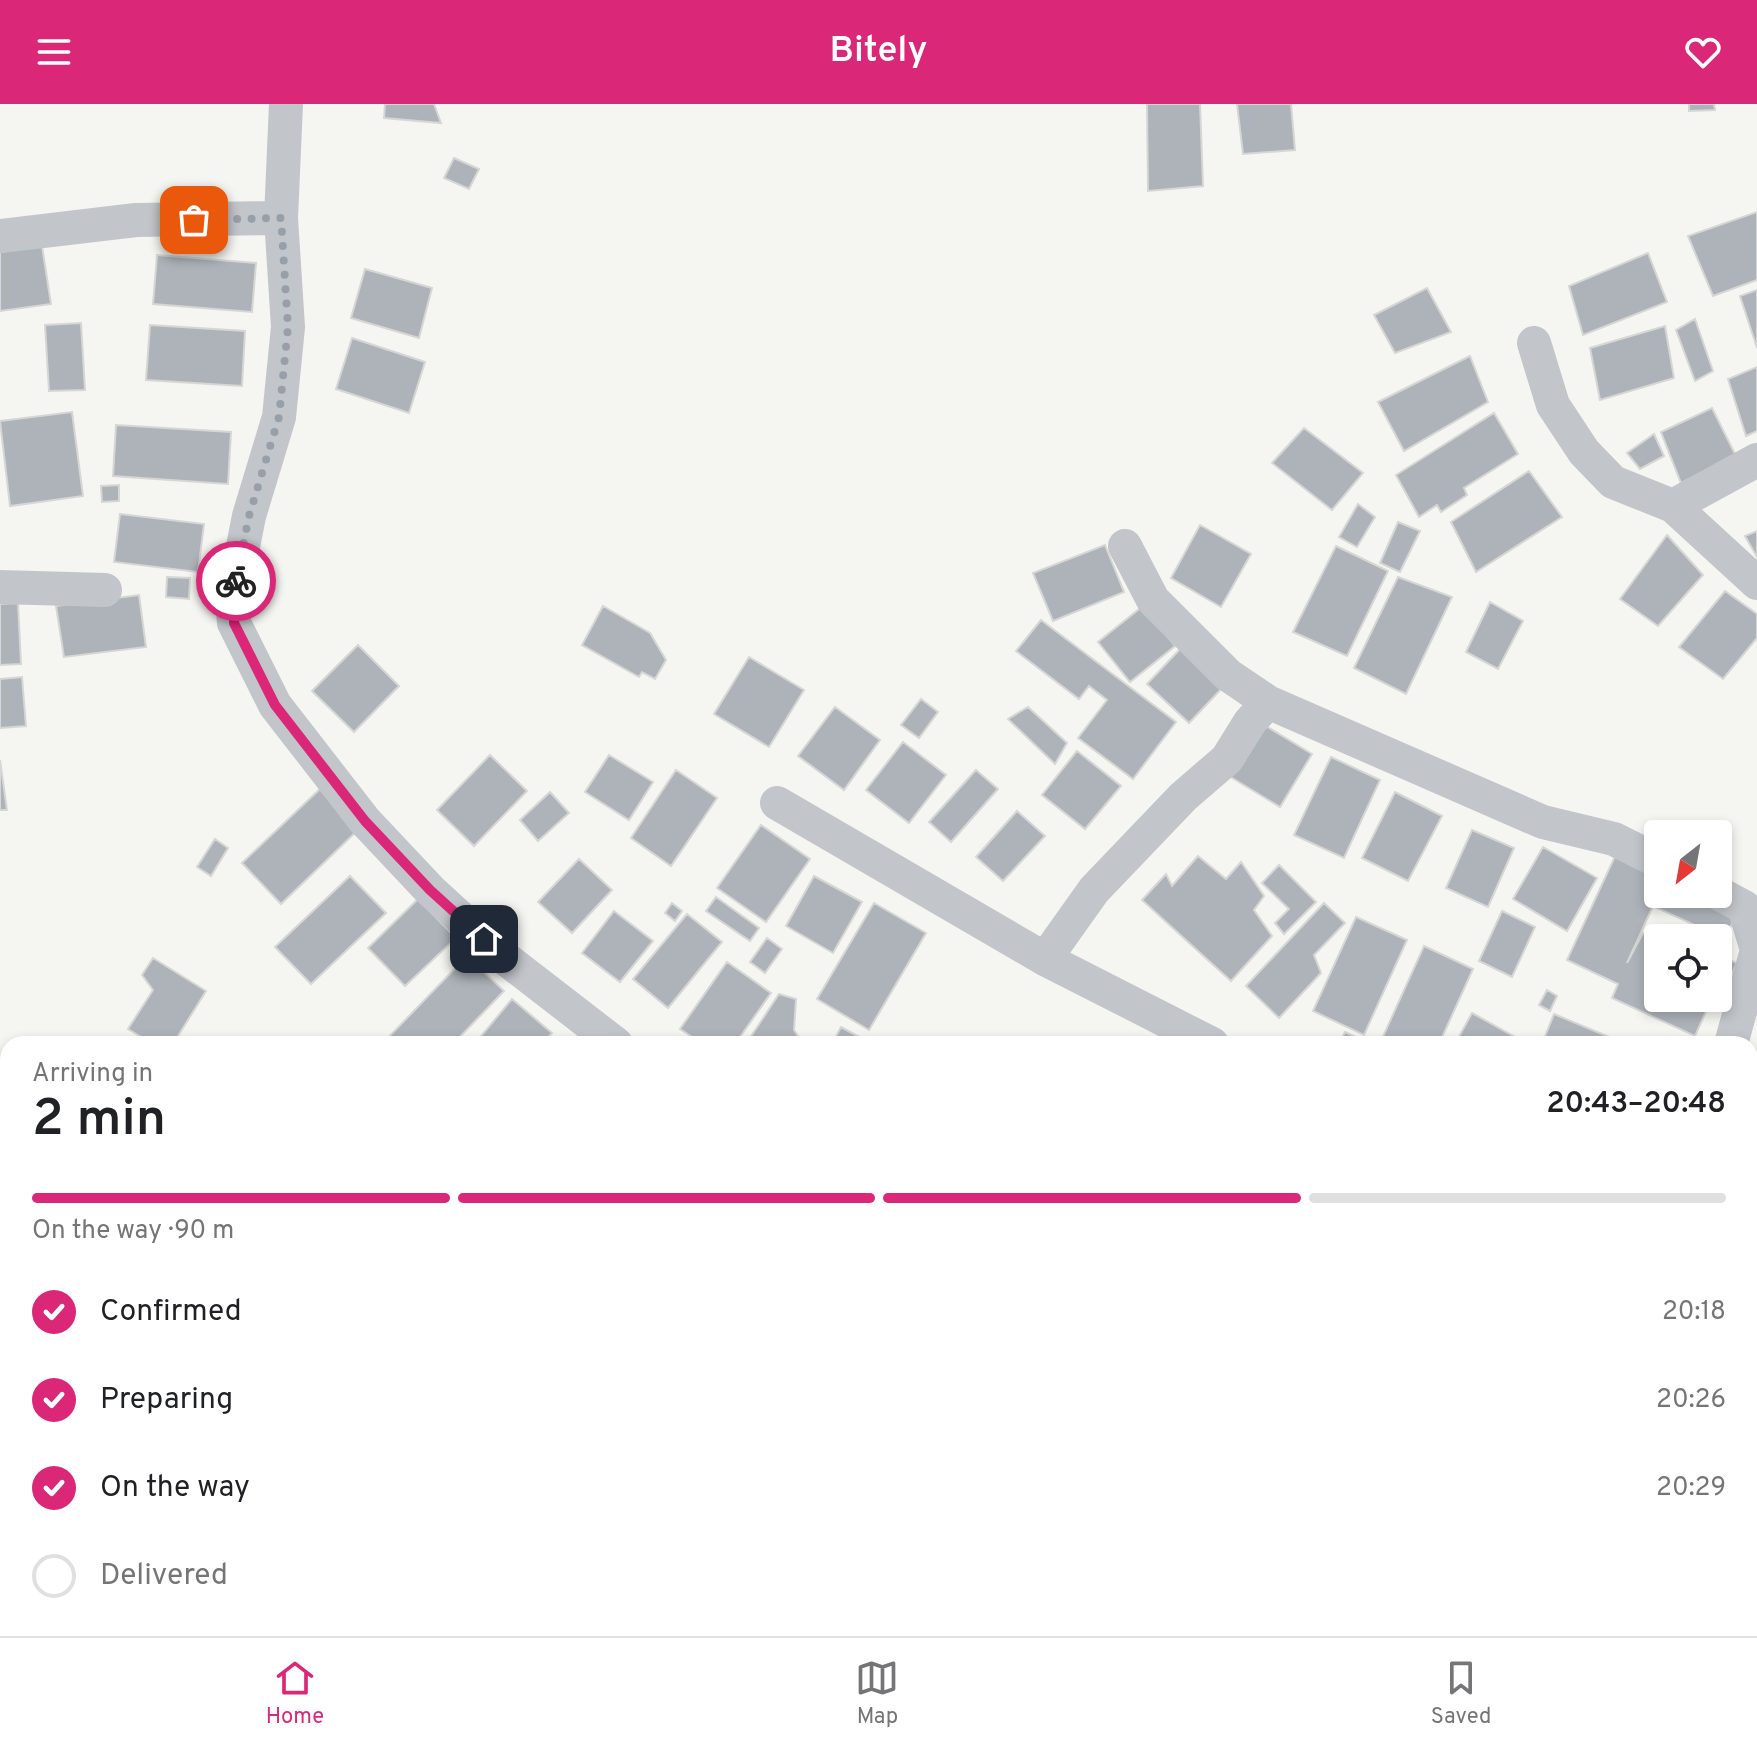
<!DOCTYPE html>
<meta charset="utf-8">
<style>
:root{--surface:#fff;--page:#f2f2f2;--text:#202124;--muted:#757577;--line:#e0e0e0;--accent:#db2777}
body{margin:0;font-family:Overpass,sans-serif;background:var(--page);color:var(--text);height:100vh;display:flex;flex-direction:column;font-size:30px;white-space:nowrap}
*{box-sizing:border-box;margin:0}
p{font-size:26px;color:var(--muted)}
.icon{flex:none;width:44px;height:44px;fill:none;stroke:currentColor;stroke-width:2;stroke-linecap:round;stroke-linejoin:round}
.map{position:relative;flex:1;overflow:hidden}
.panel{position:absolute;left:0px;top:932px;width:1758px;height:600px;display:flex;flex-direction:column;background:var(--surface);border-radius:24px 24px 0 0;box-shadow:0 4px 12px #0003}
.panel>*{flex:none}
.needle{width:52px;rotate:211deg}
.fabs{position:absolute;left:1644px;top:716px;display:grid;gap:16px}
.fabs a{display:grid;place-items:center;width:88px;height:88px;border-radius:8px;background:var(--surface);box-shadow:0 4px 12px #0003;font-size:40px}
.pin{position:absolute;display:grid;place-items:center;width:68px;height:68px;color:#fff;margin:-34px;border-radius:16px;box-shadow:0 4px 12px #0006}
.courier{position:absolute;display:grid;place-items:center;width:80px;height:80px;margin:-40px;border:6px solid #db2777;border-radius:50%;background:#fff;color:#222;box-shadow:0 2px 10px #0007}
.overview em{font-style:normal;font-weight:600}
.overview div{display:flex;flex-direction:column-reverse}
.overview{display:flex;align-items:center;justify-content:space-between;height:136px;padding:0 32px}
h1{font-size:52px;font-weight:600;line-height:60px}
.bar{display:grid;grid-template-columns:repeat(4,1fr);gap:12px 8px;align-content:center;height:96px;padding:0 32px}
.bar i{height:10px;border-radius:6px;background:var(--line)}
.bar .active{background:var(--accent)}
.bar p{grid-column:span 4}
ol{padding:0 32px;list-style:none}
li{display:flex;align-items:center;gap:24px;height:88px}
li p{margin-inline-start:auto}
li .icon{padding:8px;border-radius:50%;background:var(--accent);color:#fff;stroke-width:4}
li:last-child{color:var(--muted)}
li i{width:44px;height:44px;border:4px solid var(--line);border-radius:50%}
header{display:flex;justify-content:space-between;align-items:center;height:104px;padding:0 32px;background:var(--accent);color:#fff;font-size:36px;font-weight:600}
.dock{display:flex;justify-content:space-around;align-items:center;height:112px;border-top:2px solid var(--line);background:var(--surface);font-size:22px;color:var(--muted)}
.dock a{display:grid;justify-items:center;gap:4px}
.dock .active{color:var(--accent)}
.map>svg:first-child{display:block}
</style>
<header><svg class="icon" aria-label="menu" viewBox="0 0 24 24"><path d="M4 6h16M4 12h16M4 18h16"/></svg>Bitely<svg class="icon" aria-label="heart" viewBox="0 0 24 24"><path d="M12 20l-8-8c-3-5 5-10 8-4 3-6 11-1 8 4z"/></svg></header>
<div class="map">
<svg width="1757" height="1532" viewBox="0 0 1757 1532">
<rect width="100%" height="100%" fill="#f5f5f1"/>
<path fill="#adb3b9" stroke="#d6d6d4" stroke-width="2" d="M385,0h49l7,19 -57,-5z
M1147,0h53l3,82 -55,5z
M1237,0h54l4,46 -52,4z
M1689,0h25l1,6 -26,1z
M454,54l25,11 -10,20 -25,-11z
M1757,108v68l-44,16 -25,-60z
M42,142l9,58 -51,7v-59z
M1648,149l19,49 -84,33 -14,-49z
M157,151l99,8 -4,49 -99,-8z
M365,165l67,19 -13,50 -68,-20z
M1427,184l24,44 -56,21 -21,-38z
M1757,186v58l-17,-52z
M1695,215l18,52 -18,10 -19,-51z
M81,219l4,67 -36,1 -4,-66z
M150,221l95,6 -3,55 -96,-6z
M1665,222l9,52 -74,22 -10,-52z
M352,234l73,24 -16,51 -73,-24z
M1470,252l18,46 -84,49 -26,-49z
M1757,263v64l-11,5 -18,-57z
M1712,304l24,48 -55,27 -20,-51z
M72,308l11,84 -73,10 -10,-85z
M1494,309l24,41 -54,34 3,7 -26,17 -4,-7 -18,12 -23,-42z
M116,321l115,7 -3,52 -115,-8z
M1304,324l59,45 -31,37 -60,-47z
M1654,330l10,22 -24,13 -13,-16z
M1529,367l33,46 -86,55 -25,-50z
M119,381v16l-17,1 -1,-16z
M1358,400l17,13 -18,30 -18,-10z
M120,410l84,10 -6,48 -84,-10z
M1398,418l22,9 -20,41 -20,-9z
M1200,421l51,29 -30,53 -50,-29z
M1757,427v26l-12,-21z
M1667,431l36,40 -45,51 -38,-27z
M1105,441l19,47 -71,29 -20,-48z
M1336,442l52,25 -41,85 -54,-24z
M167,473l23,1 -1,21 -23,-2z
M1398,473l54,20 -46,97 -52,-26z
M1725,487l32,23v24l-34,41 -44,-32z
M139,491l7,52 -82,10 -8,-51z
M1490,498l33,19 -25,48 -32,-17z
M18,499l3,61 -21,1v-61z
M603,502l47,27 16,27 -11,19 -13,-7 -3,5 -57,-32z
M1143,502l32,40 -45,36 -32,-40z
M1041,516l135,102 -43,57 -55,-41 29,-38 -18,-14 -10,13 -63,-48z
M358,541l41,41 -45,46 -42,-41z
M1183,542l42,39 -36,38 -42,-39z
M749,553l55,33 -35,57 -55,-33z
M22,573l4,49 -26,2v-49z
M921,595l17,13 -19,26 -18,-13z
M835,603l45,33 -36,50 -46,-34z
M1028,603l39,36 -12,21 -47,-45z
M1261,619l51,31 -32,53 -51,-31z
M903,638l43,33 -37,48 -43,-33z
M1077,647l44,35 -36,43 -43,-34z
M490,651l37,36 -53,55 -37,-36z
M609,651l44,27 -24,38 -44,-28z
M1331,653l49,23 -36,78 -50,-23z
M0,656l7,50h-7z
M676,666l41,28 -46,68 -40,-28z
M976,666l22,19 -47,53 -22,-20z
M320,685l39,40 -78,75 -39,-41z
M550,688l19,21 -31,28 -18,-21z
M1395,688l47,24 -34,65 -46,-23z
M1017,707l28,25 -42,45 -27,-24z
M761,721l49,34 -44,63 -49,-34z
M1472,726l42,18 -26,59 -42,-19z
M215,735l13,9 -17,28 -14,-9z
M1543,743l54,31 -30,53 -54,-32z
M1616,750l42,19v21h45l35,16 -13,29 -72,-33 -26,57 16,-30 15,7v58h54l-17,38 -83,-38 6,-14 -51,-24z
M1198,752l28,23 15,-17 23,34 -10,14 18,26 -41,45 -89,-81 24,-26 6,12z
M579,755l33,31 -40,43 -34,-31z
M1279,761l37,37 -32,32 -9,-11 14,-14 -27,-26z
M350,772l36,37 -75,71 -36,-37z
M814,772l48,26 -29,51 -47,-27z
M716,793l43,31 -9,13 -44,-30z
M418,795l38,39 -51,48 -37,-38z
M672,799l10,8 -7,10 -10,-8z
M874,799l52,30 -57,97 -52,-31z
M1324,799l21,20 -31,32 7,18 -42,45 -33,-32z
M614,807l39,30 -33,41 -38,-29z
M1502,807l33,16 -23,50 -33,-16z
M687,810l35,28 -54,66 -35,-29z
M1356,813l51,23 -43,95 -51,-24z
M767,834l15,11 -17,24 -15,-11z
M1424,842l49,23 -34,75h-52l-6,-3z
M1718,851l19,8 -8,17 -11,-5z
M467,852l37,35 -51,53h-71z
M153,854l53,33 -33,53h-20l-25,-15 25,-39 -11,-15z
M727,858l44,31 -36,51h-32l-23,-15z
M1547,886l10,6 -7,15 -11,-6z
M779,890l17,5 -2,31 9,14h-57z
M512,895l40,34 -10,11h-61l-4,-3z
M1472,909l47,26 -3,5h-61z
M1554,910l72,30h-84z
M841,923l31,17h-40z
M1345,928l25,12h-31z
M1757,958v55l-7,-4v-37z
M1750,1023l7,3v29l-7,-3z
M1750,1059l7,3v60l-7,-3z
M1750,1133l7,3v63l-7,-3z
M1757,1249v139l-7,14v-139z
M36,1524h54l-3,8h-55z
M139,1524h116l18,8h-116z
M375,1524h28l27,8h-58z
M487,1524h57l-3,8h-58z
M556,1524h55l-2,8h-56z
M659,1524h41l14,3 -1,5h-56z
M761,1524h27l-2,8h-46l1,-7 19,5z
M1127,1524h61l-4,8h-60z
M1207,1524h41l15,7 -60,1z
M1449,1524h34l-3,8h-35z
M1514,1524h47l-3,8h-25z
M1574,1524h44l11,5 -1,3h-57z"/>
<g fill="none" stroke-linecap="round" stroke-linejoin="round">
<path stroke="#c2c5c9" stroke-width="34" d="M286,0l-5,114 7,109 -9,90 -30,99 -17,87 2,20 41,82 90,116 65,69 72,66 114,88
M0,132l136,-16 145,-2
M1534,239l19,62 31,47 29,30 60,24 84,77
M1673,402l84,-46
M1125,442l28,54 75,75 40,27 275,120 71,17 44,22
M0,483l105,3
M777,699l268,156 167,85
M1718,789l26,14 13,43 -26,94
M1045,855l49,-69 89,-93 44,-38 23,-37 18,-20
M1750,1234l7,4
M866,1524l24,8
M1714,1524l22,8
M335,1532l4,-8
M634,1532v-8"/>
</g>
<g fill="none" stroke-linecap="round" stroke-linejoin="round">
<path stroke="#97a0a9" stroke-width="8" stroke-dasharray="0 14.4" d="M194,116l87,-2 7,109 -9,90 -30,99 -13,65"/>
<path stroke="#db2777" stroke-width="10" d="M236,477l-2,42 41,82 90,116 65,69 54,49"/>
</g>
</svg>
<div class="fabs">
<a><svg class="needle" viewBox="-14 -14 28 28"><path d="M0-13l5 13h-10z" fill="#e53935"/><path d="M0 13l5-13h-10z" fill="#757577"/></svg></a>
<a><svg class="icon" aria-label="locate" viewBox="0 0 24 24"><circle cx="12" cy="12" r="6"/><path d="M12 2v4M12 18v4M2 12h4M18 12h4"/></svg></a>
</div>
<div class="pin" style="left:194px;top:116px;background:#ea580c"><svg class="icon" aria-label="bag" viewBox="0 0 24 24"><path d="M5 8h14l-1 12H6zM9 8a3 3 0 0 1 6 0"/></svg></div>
<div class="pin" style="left:484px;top:835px;background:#1f2937"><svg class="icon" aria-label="home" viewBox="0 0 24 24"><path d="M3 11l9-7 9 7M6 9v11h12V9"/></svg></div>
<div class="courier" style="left:236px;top:477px"><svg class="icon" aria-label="bike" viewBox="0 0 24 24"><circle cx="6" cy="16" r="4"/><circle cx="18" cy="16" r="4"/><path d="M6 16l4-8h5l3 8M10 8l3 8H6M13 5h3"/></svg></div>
<section class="panel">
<div class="overview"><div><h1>2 min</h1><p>Arriving in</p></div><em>20:43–20:48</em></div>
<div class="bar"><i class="active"></i><i class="active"></i><i class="active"></i><i></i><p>On the way · 90 m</p></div>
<ol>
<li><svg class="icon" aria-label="check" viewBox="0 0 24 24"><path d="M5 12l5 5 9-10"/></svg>Confirmed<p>20:18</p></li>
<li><svg class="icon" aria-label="check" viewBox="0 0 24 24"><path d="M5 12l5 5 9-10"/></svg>Preparing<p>20:26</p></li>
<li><svg class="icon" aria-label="check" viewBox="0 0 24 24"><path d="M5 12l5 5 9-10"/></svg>On the way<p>20:29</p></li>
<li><i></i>Delivered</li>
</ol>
</section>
</div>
<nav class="dock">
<a class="active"><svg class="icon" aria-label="home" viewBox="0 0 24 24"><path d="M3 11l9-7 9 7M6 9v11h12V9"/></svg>Home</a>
<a><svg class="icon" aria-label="map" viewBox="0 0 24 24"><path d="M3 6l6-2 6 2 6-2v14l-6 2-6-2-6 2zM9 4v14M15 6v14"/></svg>Map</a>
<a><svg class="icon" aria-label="saved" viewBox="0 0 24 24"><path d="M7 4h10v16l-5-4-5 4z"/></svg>Saved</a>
</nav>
